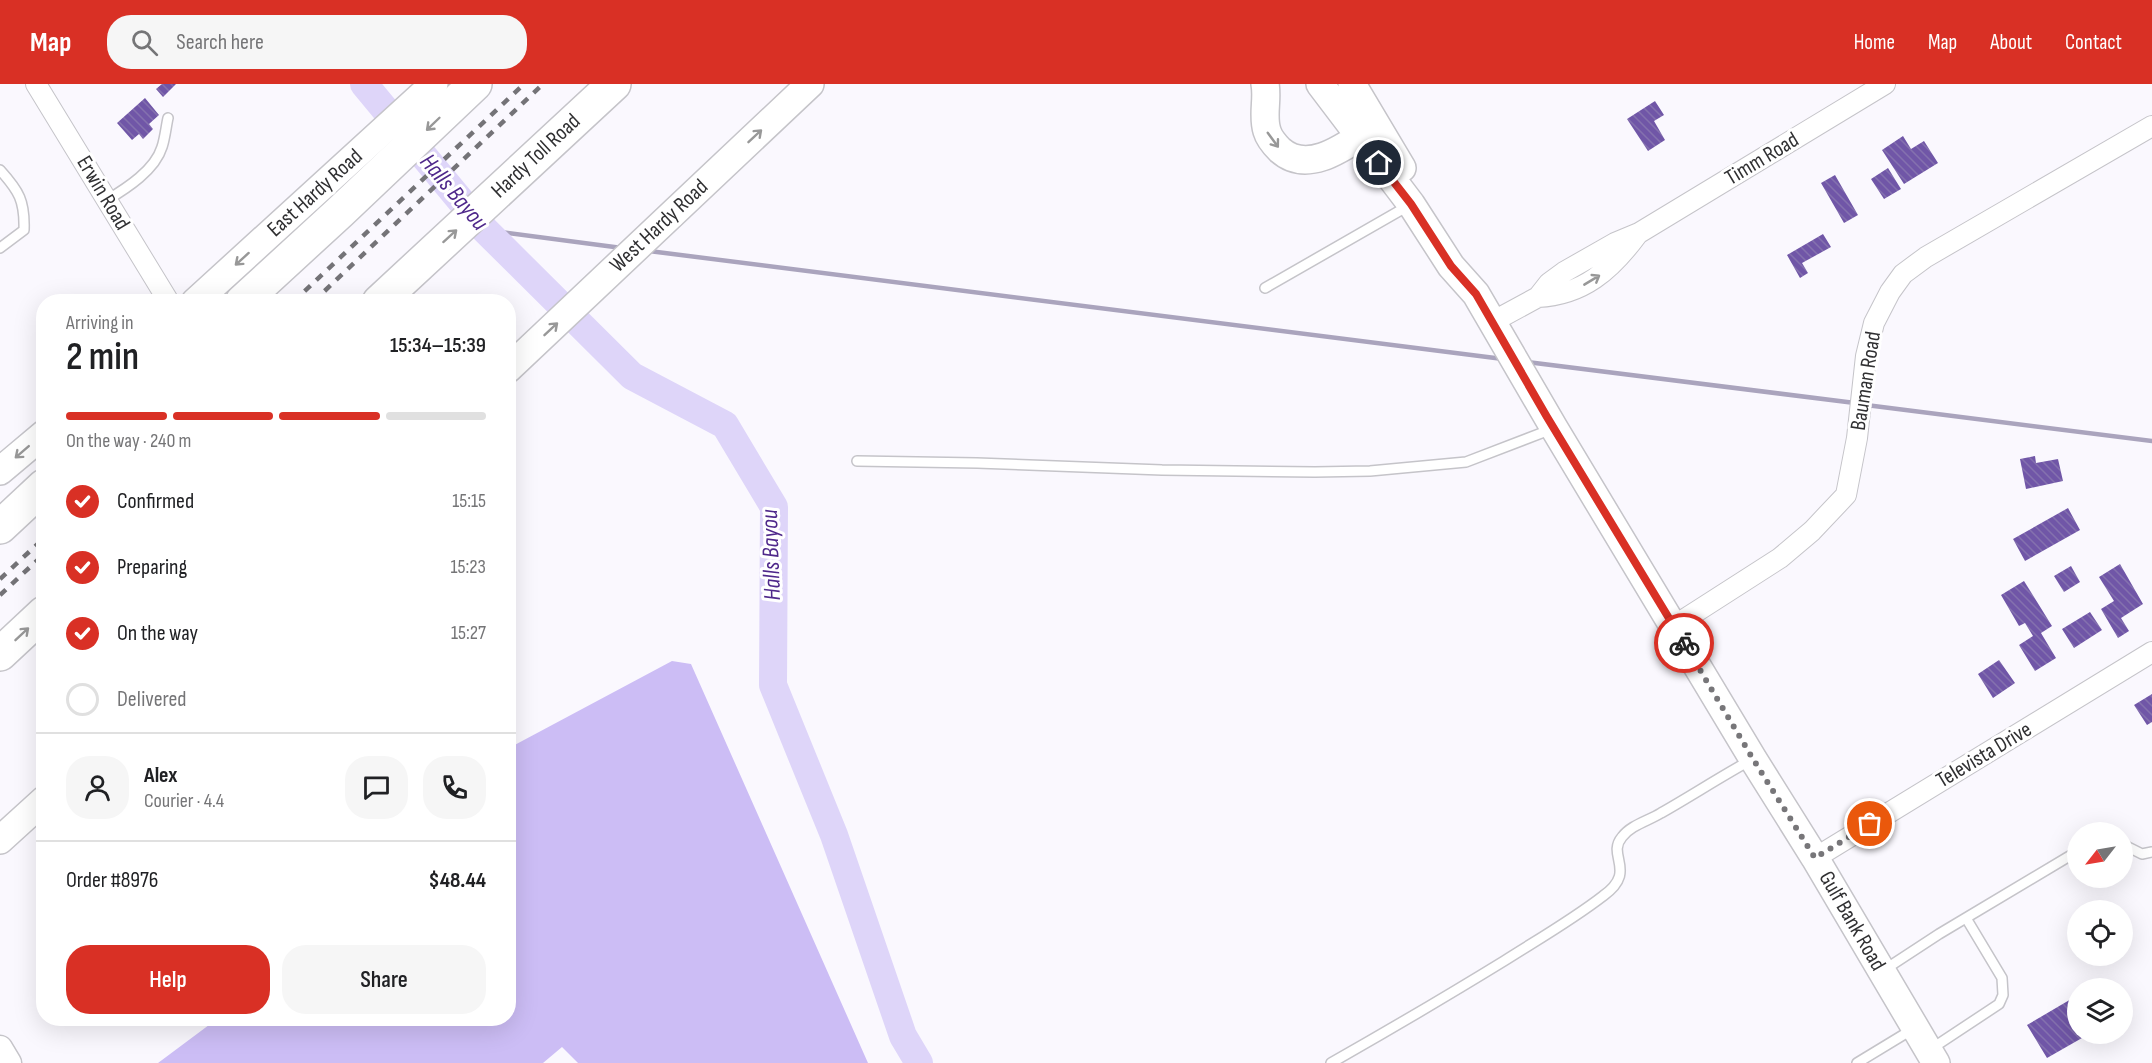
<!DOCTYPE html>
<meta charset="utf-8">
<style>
:root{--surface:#fff;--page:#f6f6f6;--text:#202124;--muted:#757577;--line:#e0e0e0;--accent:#d93025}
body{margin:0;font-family:"Sofia Sans Condensed",sans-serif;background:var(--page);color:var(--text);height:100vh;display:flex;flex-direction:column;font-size:22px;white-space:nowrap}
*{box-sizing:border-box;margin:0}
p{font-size:20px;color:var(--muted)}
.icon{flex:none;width:33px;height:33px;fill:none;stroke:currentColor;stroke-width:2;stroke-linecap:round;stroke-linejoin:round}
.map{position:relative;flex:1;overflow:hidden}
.side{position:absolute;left:36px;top:210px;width:480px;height:732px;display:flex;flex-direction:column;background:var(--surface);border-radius:24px;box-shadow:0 6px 24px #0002}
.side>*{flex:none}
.needle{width:39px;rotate:239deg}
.tools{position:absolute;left:2067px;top:738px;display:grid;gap:12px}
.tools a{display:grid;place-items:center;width:66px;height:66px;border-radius:50%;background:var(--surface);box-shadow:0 6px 24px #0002;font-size:30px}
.pin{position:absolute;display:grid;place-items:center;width:51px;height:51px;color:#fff;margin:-26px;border:3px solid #fff;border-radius:50%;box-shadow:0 2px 6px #0007}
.courier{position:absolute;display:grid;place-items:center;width:60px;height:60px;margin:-30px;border:4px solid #d93025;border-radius:50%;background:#fff;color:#222;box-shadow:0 2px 8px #0007}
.overview em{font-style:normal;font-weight:600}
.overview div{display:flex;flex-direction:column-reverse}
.overview{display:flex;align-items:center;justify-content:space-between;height:102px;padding:0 30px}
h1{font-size:39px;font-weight:600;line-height:45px}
.bar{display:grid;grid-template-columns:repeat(4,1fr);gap:9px 6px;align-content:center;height:72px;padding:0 30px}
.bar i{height:8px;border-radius:4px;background:var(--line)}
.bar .on{background:var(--accent)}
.bar p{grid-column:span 4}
.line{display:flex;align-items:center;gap:15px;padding:0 30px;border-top:2px solid var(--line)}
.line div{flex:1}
.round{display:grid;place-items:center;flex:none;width:63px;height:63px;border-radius:24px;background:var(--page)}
ol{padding:0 30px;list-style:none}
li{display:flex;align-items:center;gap:18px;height:66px}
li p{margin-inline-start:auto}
li .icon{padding:6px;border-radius:50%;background:var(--accent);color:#fff;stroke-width:4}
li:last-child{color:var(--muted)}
li i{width:33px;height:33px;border:3px solid var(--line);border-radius:50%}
.action{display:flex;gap:12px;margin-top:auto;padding:12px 30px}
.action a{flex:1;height:69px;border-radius:24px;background:var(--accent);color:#fff;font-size:24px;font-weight:600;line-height:69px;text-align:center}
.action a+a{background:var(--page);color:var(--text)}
header{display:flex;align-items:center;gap:36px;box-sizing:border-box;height:84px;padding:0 30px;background:var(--accent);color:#fff}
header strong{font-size:28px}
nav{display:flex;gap:33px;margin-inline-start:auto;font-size:21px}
.search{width:420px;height:54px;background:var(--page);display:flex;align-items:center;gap:15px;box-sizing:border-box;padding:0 21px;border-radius:24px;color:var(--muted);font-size:22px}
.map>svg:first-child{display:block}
</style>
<header>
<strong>Map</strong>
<div class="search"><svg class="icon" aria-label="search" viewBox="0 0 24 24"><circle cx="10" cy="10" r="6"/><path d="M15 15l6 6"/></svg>Search here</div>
<nav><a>Home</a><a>Map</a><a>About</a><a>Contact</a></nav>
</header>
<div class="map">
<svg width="2152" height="979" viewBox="0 0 2152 979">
<defs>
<pattern id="building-back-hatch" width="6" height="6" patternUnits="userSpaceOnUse" patternTransform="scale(1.5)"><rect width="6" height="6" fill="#7056a7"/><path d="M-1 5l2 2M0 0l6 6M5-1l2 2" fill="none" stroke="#8471ae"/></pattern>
</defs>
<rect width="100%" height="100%" fill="#faf8fe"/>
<path fill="#ccbdf5" d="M672,577l19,3 177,399h-290l-16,-16 -19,16h-385l59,-44 291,-1 1,-270z"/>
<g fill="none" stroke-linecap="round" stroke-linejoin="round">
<path stroke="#aaa4bd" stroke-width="4.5" d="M485,146l137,18
M649,167l854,108
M1527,278l328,41
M1866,321l286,36"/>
<path stroke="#ded5f9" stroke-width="28" d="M364,0l121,146 147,146 93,49 49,82 -1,178 61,150 69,201 16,27"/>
</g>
<path fill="url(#building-back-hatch)" d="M162,0h14l-13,13 -7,-8z
M145,14l14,17 -10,9 4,5 -10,10 -4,-5 -7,6 -15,-17z
M1655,17l9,14 -10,6 11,19 -17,11 -21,-32z
M1903,52l8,13 13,-8 14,22 -34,21 -22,-34z
M1888,84l13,21 -17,10 -13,-20z
M1835,91l23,40 -14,8 -23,-40z
M1823,150l8,13 -29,16 6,10 -8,5 -13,-23z
M2035,372l1,7 22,-4 5,22 -37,8 -6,-30z
M2068,424l12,22 -55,31 -12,-22z
M2120,480l23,40 -22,14 8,13 -11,7 -17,-29 13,-8 -15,-24z
M2071,482l9,16 -16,10 -10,-16z
M2024,497l28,45 -11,7 15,25 -21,13 -16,-26 14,-9 -8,-13 -6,3 -18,-31z
M2090,528l12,18 -28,18 -12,-19z
M1999,576l16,23 -22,15 -15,-24z
M2152,610v28l-5,3 -13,-20z
M2078,911v39h11l-42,24 -20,-33z"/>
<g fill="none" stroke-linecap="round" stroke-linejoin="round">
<defs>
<path id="service" d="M0,86c19,21 25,31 24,60l-24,18
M107,116c20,-12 48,-30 55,-53 3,-9 4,-20 6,-29
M1265,204l143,-82
M857,377l120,2 185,7 153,2 55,-1 96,-9 86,-33
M2122,760l20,10 10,-2
M1884,886l55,-36 139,-83
M1931,965l68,-45 4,-9 -1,-17 -36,-60
M1331,979c58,-33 116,-67 173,-102 33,-21 68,-41 99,-65 35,-25 3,-40 19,-59 9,-12 26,-16 39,-24 30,-17 59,-36 90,-53
M1857,979l56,-34"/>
<path id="minor" d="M36,0l133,218
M1538,213c45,-2 73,-27 99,-62
M1492,238l46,-25 11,-14 15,-11 51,-29 24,-10 246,-149
M1674,542l106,-68 32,-27 34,-36 11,-57 9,-82 8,-33 16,-31 13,-18 23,-17 226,-131
M1815,774l337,-206"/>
<path id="tertiary" d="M0,964l9,15"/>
<path id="secondary" d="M1265,0c3,15 -3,32 2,47 2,7 8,14 13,19 29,26 68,-6 93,-22
M1320,0l91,120 40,62 25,28 78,134 199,331 62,99 121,205
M1352,0l50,84
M195,218l239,-218
M508,285l302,-285
M0,387l44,-37
M0,756l44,-40"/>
<path id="motorway" d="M242,218l98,-90 135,-128
M379,218l235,-218
M0,443l44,-41
M0,570l44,-41"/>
</defs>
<use href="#service" stroke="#c5c4c9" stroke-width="12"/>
<use href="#minor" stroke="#c5c4c9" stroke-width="22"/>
<use href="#tertiary" stroke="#c5c4c9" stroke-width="27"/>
<use href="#secondary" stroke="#c5c4c9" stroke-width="30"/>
<use href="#motorway" stroke="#c5c4c9" stroke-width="36"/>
<use href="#service" stroke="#fff" stroke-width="9"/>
<use href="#minor" stroke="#fff" stroke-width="20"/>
<use href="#tertiary" stroke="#fff" stroke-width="24"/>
<use href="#secondary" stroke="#fff" stroke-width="27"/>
<use href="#motorway" stroke="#fff" stroke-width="33"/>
<path stroke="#747377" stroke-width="4.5" stroke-dasharray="8 8" stroke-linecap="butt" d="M293,218l231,-218
M313,218l230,-218
M0,495l44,-41
M0,511l44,-41"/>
</g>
<defs><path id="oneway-shaft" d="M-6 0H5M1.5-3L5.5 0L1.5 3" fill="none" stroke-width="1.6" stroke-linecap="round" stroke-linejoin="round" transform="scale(1.5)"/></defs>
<g stroke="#989898">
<use href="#oneway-shaft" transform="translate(433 40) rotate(136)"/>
<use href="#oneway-shaft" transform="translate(755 52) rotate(-43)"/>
<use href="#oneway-shaft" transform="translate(1273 56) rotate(54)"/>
<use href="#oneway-shaft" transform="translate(450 152) rotate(-42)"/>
<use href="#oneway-shaft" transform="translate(242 175) rotate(138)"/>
<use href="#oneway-shaft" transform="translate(1592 196) rotate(-31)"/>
<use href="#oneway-shaft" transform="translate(551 245) rotate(-43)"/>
<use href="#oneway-shaft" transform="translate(22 368) rotate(139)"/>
<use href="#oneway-shaft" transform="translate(22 550) rotate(-43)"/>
</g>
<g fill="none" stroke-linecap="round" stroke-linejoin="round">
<path stroke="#777679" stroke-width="6" stroke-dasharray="0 10.8" d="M1684,559l69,116 62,99 55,-34"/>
<path stroke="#d93025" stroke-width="8" d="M1379,79l32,41 40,62 25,28 71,123 137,226"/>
</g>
<g text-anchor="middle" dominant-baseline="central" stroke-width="6" stroke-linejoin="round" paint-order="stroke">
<g font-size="22" fill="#303032" stroke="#fff">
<text transform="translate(536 72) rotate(-43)">Hardy Toll Road</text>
<text transform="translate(1762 75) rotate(-31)">Timm Road</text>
<text transform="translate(103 109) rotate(59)">Erwin Road</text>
<text transform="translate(315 109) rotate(-42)">East Hardy Road</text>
<text transform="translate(659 142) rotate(-43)">West Hardy Road</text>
<text transform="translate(1866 297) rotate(-81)">Bauman Road</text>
<text transform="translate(1984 671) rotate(-31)">Televista Drive</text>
<text transform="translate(1852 837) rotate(60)">Gulf Bank Road</text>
</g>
<g font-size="24" font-style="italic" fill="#4f288b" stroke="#fff">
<text transform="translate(454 108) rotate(50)">Halls Bayou</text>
<text transform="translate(771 471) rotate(-92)">Halls Bayou</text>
</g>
</g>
</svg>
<div class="tools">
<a><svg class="needle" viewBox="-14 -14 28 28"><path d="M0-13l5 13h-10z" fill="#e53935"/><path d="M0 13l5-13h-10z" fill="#757577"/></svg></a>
<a><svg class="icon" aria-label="locate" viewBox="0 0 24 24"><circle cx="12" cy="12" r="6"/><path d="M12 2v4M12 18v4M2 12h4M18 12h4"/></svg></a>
<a><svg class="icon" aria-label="layers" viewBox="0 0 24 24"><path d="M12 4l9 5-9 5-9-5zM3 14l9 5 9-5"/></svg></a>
</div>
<div class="pin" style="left:1870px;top:740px;background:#ea580c"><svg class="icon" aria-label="bag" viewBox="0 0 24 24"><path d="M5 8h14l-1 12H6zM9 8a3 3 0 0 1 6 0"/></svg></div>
<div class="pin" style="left:1379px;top:79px;background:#1f2937"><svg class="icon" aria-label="home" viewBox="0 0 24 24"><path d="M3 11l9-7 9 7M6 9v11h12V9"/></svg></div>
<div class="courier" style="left:1684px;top:559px"><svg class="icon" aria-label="bike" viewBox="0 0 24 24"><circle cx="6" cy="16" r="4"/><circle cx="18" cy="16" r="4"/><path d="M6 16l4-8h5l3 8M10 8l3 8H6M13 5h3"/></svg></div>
<section class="side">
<div class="overview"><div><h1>2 min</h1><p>Arriving in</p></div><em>15:34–15:39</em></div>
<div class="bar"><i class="on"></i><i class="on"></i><i class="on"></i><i></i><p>On the way · 240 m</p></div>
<ol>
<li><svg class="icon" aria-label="check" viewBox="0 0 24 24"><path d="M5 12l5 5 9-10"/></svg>Confirmed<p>15:15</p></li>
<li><svg class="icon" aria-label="check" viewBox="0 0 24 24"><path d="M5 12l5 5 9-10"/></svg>Preparing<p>15:23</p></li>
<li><svg class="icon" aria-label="check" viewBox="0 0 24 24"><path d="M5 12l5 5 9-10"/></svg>On the way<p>15:27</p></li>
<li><i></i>Delivered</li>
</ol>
<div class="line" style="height:108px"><a class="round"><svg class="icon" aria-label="person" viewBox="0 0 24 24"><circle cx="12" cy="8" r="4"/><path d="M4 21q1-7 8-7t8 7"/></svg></a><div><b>Alex</b><p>Courier · 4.4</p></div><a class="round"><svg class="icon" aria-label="chat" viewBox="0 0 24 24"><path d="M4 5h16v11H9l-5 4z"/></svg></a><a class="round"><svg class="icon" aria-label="phone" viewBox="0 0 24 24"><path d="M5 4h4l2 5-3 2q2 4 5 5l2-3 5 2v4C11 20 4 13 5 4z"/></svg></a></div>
<div class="line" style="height:78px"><div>Order #8976</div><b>$48.44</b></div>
<div class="action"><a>Help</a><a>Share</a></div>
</section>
</div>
